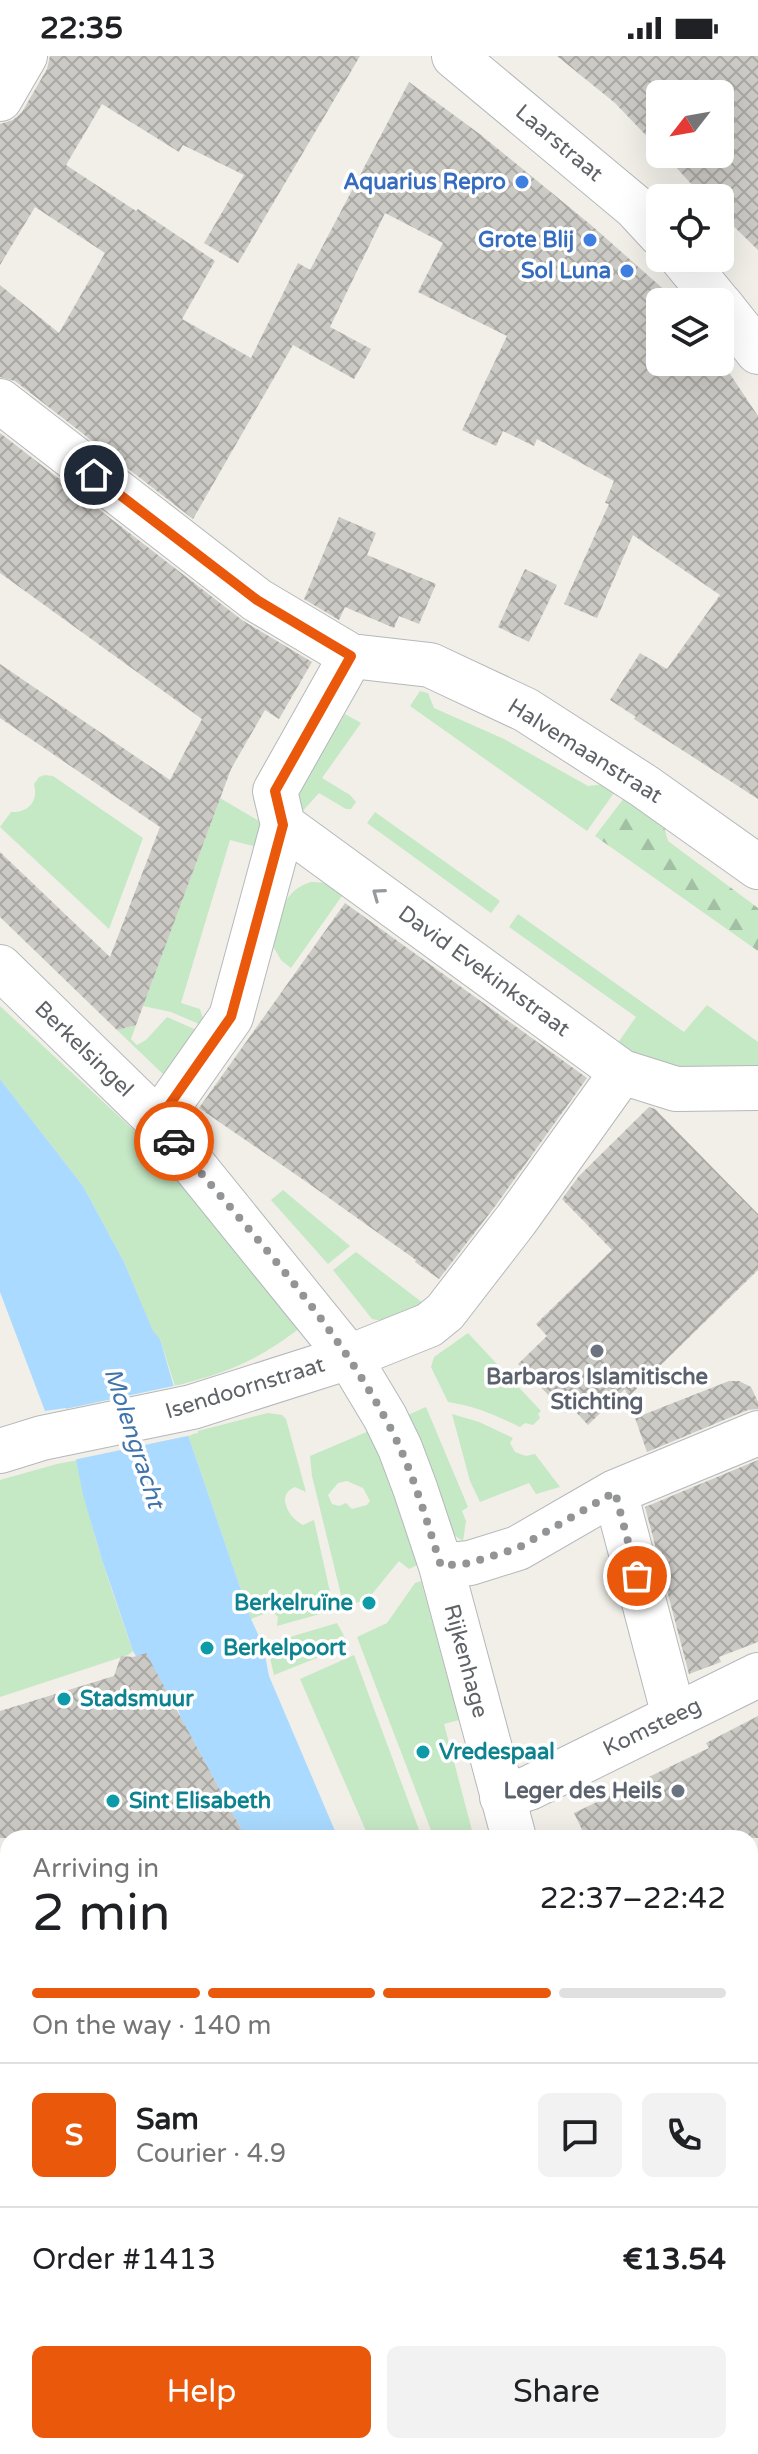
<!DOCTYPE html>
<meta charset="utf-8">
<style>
:root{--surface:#fff;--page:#f2f2f2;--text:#202124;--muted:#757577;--line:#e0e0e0;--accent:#ea580c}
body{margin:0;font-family:"Varela Round",sans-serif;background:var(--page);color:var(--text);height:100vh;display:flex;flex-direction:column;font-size:30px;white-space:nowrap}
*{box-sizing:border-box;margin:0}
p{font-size:26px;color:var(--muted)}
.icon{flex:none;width:44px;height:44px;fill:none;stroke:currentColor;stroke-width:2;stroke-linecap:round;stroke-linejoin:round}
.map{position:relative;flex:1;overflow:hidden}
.side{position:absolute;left:0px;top:1774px;width:758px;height:624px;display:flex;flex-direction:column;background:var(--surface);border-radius:24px 24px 0 0;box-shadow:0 8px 32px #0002}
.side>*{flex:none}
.needle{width:52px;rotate:239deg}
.fabs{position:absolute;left:646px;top:24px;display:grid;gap:16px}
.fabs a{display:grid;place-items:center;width:88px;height:88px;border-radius:12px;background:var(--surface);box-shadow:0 8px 32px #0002;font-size:40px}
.pin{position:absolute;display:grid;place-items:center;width:68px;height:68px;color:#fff;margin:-34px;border:4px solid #fff;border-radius:50%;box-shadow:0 2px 8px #0007}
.courier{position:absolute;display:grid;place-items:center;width:80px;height:80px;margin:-40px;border:6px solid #ea580c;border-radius:50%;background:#fff;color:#222;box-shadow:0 2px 10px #0007}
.head em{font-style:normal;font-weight:600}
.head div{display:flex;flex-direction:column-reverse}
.head{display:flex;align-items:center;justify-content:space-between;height:136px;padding:0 32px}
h1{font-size:52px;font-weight:600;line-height:60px}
.bar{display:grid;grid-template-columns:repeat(4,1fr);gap:12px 8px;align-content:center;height:96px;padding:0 32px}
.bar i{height:10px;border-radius:6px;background:var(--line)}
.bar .current{background:var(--accent)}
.bar p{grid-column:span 4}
.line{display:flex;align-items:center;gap:20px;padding:0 32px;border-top:2px solid var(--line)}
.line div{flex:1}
.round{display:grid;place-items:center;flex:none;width:84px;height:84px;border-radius:12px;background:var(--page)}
.action{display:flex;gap:16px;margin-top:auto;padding:16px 32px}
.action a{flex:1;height:92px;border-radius:12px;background:var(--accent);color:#fff;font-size:32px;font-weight:600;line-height:92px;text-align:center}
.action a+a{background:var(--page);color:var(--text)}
.status{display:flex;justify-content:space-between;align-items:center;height:56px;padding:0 40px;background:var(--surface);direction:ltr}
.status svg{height:22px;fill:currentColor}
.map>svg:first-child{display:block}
</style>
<div class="status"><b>22:35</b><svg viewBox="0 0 49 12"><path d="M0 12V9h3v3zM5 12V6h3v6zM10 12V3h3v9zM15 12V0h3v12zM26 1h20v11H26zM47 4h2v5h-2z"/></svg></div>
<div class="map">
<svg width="758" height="2398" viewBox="0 0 758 2398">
<defs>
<pattern id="forest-firs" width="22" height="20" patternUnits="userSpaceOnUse" patternTransform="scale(2)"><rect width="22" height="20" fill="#c5e8c5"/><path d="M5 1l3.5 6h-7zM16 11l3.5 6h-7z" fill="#a3c0a4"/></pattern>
<pattern id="building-cross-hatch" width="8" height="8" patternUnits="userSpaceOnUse" patternTransform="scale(2)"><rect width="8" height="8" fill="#cccac5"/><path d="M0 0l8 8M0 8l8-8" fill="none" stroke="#a9a8a4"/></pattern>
</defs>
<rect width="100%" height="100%" fill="#f1efe8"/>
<path fill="#c5e8c5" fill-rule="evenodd" d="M420,635l8,2 6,15 70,31 84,47 19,-2 9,6 -29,41 -177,-125z
M345,658l16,9 -39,55 28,17 6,7 -5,7h-5l-27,-16 -18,20 -4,-3 3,-9 -2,-3 1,-8z
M45,719l8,1 90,62 -34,91 -109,-102 11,-15c17,1 28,-11 23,-28l5,-7z
M220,742l39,23 2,27 -31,-8 -49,163 19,6 6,18 -35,-15 -28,-6z
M375,756l125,89 -9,12 -124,-90z
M311,826l17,1 16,10 -53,75 -10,-8 -10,-17c8,-25 11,-53 40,-61z
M518,858l166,118 23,-27 51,37v29h-83l-60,-24 21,-30 -127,-90z
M0,950l138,128 162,194c-45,34 -72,44 -125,58l-15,-47 -7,-7 -29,-70 -41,-76 -83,-107z
M167,961l36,16 -38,43 -48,-46 19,-5 -5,14 6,6 9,-5z
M283,1134l67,56 -22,18 -57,-64z
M356,1196l67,51c-15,7 -35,21 -51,16l-39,-49z
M468,1277l73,78 -3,3 2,4 -7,7 -8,-2 -5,4c-24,-12 -46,-21 -72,-25l-17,-35 3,-10z
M426,1351l42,100 -6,4 4,10 -3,20 -9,-6 -46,-120z
M268,1357l14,2 4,4 20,73 -11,-5c-20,8 -6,31 8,38l11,-5 20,90 -57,16 1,-9 -6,-6 -21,8 -63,-184 10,-2v-2z
M452,1358l27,8 34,16 -3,5 5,9 11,4 9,-2 25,33 -24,7 -7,-11 -49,19 -10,-21z
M369,1375c20,44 34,89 48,134l-8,4 -10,-8 -31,38 -24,8 -32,-131 -2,-20zM347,1425l16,7 7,13 -3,4 -15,4 -6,-6 -7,3 -7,-2 -4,-9 10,-12z
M78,1404c10,66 33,128 55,191l-5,4 -128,42v-217l57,-16z
M421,1525l38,139 -15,4 30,114h-40l-77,-201 30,-14 28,-40z
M337,1567l12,22 -75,30 -7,-31z
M354,1599l68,183h-53l-69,-159z
M758,1829v164l-8,2v-163z
M0,1929l8,3v91l-8,4z
M89,2390h190l3,8h-190z"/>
<path fill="url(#forest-firs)" d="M624,742l39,25 5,18 90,67v43l-163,-115z"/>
<path fill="#aadaff" d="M0,1023l83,107 41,76 29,69 7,8 28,96 63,184 12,26 6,31 69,162h-92l-65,-120 -5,-14 -16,-7 -27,-46 -31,-91 -19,-65 -17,-87 -21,3 -45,-119z"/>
<path fill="#f1efe8" d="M178,1329l14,50 -119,25 -10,-48 -21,2z"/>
<path fill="url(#building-cross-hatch)" d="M50,0h310l-122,207 -34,-20 40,-68 -61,-30 -4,7 -77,-48 -36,61 70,46 2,-2 77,52 -33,58 69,39 47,-95 12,7 99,-188 72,53 110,90 87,77h-18v60h60v-3l38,57v383l-124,-80 2,-2 -26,-17 30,-47 27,16 53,-74 -87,-60 -36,83 -33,-14 45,-100 -4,-1 9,-22 -77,-42 -3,7 -31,-15 -7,15 -34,-16 45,-94 -89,-44 25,-49 -58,-30 -55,114 41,22 -17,30 -61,-34 -100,174 -178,-138 -15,-4v-92l59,48 46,-80 -70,-46 -35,58v-141l13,-4 9,-8 25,-43z
M557,0h201v194l-38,-37v-15h-16l-40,-44h56v-60h-60v56l-45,-47z
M0,377l242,187 70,42 -33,57 -14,-9 -34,59 -95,256 -19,5 -117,-113v-65l110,105 50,-130 -160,-109v-54l170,116 32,-61 -202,-146z
M339,461l37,16 -9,22 69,29 -17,40 -20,-8 -5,12 -49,-21 -6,13 -35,-21z
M525,513l32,16 -28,57 -31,-15z
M345,847l242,175 -91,127 -57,74 -24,-17 1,-2 -108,-77 -109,-75z
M649,1051l6,2 103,105v56l-130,127 -3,-8 -37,36 -16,-17 -6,5 -48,-49 29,-28 -11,-12 76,-74 -50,-51 17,-23z
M729,1325h10l12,6 7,15v7l-10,1 -101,42 -12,-34z
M758,1404v182l-39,15 2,5 -32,12 -44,-167z
M146,1597l100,185h-246v-127l114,-35 7,-20 12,1z
M758,1660v122h-172l-12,-25 135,-65 -3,-5z"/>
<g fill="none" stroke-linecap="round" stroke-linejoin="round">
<defs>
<path id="minor" d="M454,0l181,151 25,27
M0,43l25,-43
M682,202l36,44
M720,248l38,48
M0,345l257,199 94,56 79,9 96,45 118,76 114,81
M283,769l339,247 54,17 82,-1
M0,911l158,154 191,236 36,60 15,31 15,40 26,78 73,272
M158,1065l73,-104 52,-192 -8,-34 76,-135
M0,1395l42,-13 150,-31 157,-50 80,-32 16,-13 71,-92 106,-148
M615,1436l59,224
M441,1510l29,-3 48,-15 97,-56 143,-59
M502,1741l27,-9 229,-113
M0,2231l8,-2
M0,2382l6,16
M482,2390l4,8
M715,2390l3,8"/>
</defs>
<use href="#minor" stroke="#b5b8bc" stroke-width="46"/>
<use href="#minor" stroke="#fff" stroke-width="44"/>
</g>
<defs><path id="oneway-chevron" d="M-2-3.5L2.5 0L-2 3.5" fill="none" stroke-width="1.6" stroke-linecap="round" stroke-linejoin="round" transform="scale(2)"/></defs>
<use stroke="#979a9d" href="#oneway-chevron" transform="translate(378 838) rotate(-144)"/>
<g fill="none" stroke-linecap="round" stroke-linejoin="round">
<path stroke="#929495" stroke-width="8" stroke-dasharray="0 14.4" d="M174,1085c74,89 156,175 211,277 26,46 40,98 56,148l29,-3 48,-15 97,-56 22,84"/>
<path stroke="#ea580c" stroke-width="10" d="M94,419l163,125 94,56 -76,135 8,34 -52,192 -73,104 16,20"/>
</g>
<g fill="#3f7fe0" stroke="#fff" stroke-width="3">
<circle cx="522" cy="126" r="8"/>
<circle cx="590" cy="184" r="8"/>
<circle cx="627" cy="215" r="8"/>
</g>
<g fill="#6b7280" stroke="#fff" stroke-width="3">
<circle cx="597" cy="1295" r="8"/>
<circle cx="678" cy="1735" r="8"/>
</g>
<g fill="#0f9aa8" stroke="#fff" stroke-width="3">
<circle cx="369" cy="1547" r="8"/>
<circle cx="207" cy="1592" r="8"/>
<circle cx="64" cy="1643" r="8"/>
<circle cx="423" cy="1696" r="8"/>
<circle cx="113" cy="1745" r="8"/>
</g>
<g text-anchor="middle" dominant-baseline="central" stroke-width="7" stroke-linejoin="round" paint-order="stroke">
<g font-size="22" fill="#5f6368" stroke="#fff">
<text transform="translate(559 87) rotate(40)">Laarstraat</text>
<text transform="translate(585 695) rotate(32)">Halvemaanstraat</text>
<text transform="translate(484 915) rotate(36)">David Evekinkstraat</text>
<text transform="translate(84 993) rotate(44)">Berkelsingel</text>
<text transform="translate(245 1332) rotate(-17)">Isendoornstraat</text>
<text transform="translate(466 1605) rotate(75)">Rijkenhage</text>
<text transform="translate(652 1671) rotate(-26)">Komsteeg</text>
</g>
<g font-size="22" font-weight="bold" fill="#366cbe" stroke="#fff" text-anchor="end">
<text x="506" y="126">Aquarius Repro</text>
<text x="574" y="184">Grote Blij</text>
<text x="611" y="215">Sol Luna</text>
</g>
<g font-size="22" font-weight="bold" fill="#5b616d" stroke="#fff">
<text x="597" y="1321">Barbaros Islamitische<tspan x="597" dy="25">Stichting</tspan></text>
<text x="662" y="1735" text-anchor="end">Leger des Heils</text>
</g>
<g font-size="22" font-weight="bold" fill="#0d838f" stroke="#fff" text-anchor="start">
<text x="353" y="1547" text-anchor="end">Berkelruïne</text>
<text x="223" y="1592">Berkelpoort</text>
<text x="80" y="1643">Stadsmuur</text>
<text x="439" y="1696">Vredespaal</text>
<text x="129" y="1745">Sint Elisabeth</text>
</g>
<g font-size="24" font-style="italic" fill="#4174aa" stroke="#fff">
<text transform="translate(134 1382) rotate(72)">Molengracht</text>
</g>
</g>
</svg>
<div class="fabs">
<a><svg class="needle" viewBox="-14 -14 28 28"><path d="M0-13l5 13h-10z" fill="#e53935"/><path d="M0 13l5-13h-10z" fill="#757577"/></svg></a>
<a><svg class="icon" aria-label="locate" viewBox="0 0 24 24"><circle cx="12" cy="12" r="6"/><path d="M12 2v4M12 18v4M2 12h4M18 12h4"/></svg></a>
<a><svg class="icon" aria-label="layers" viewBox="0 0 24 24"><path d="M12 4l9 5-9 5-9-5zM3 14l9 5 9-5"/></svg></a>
</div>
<div class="pin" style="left:637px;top:1520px;background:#ea580c"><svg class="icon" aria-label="bag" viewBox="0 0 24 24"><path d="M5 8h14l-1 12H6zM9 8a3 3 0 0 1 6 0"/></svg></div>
<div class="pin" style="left:94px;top:419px;background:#1f2937"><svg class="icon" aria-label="home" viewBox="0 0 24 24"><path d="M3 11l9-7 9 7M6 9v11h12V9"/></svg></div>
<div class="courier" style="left:174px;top:1085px"><svg class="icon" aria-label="car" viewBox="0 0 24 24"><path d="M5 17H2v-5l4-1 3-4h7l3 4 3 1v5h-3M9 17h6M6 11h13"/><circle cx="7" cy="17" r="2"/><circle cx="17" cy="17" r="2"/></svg></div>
<section class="side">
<div class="head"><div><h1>2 min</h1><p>Arriving in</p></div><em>22:37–22:42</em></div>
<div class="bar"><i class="current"></i><i class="current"></i><i class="current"></i><i></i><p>On the way · 140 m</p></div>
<div class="line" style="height:144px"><b class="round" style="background:var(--accent);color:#fff">S</b><div><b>Sam</b><p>Courier · 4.9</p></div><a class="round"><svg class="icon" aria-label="chat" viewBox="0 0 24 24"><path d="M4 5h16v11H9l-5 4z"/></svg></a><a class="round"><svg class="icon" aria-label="phone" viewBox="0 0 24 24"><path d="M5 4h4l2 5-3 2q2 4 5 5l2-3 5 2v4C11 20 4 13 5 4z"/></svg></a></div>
<div class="line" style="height:104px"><div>Order #1413</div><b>€13.54</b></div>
<div class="action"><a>Help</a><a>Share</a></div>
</section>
</div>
